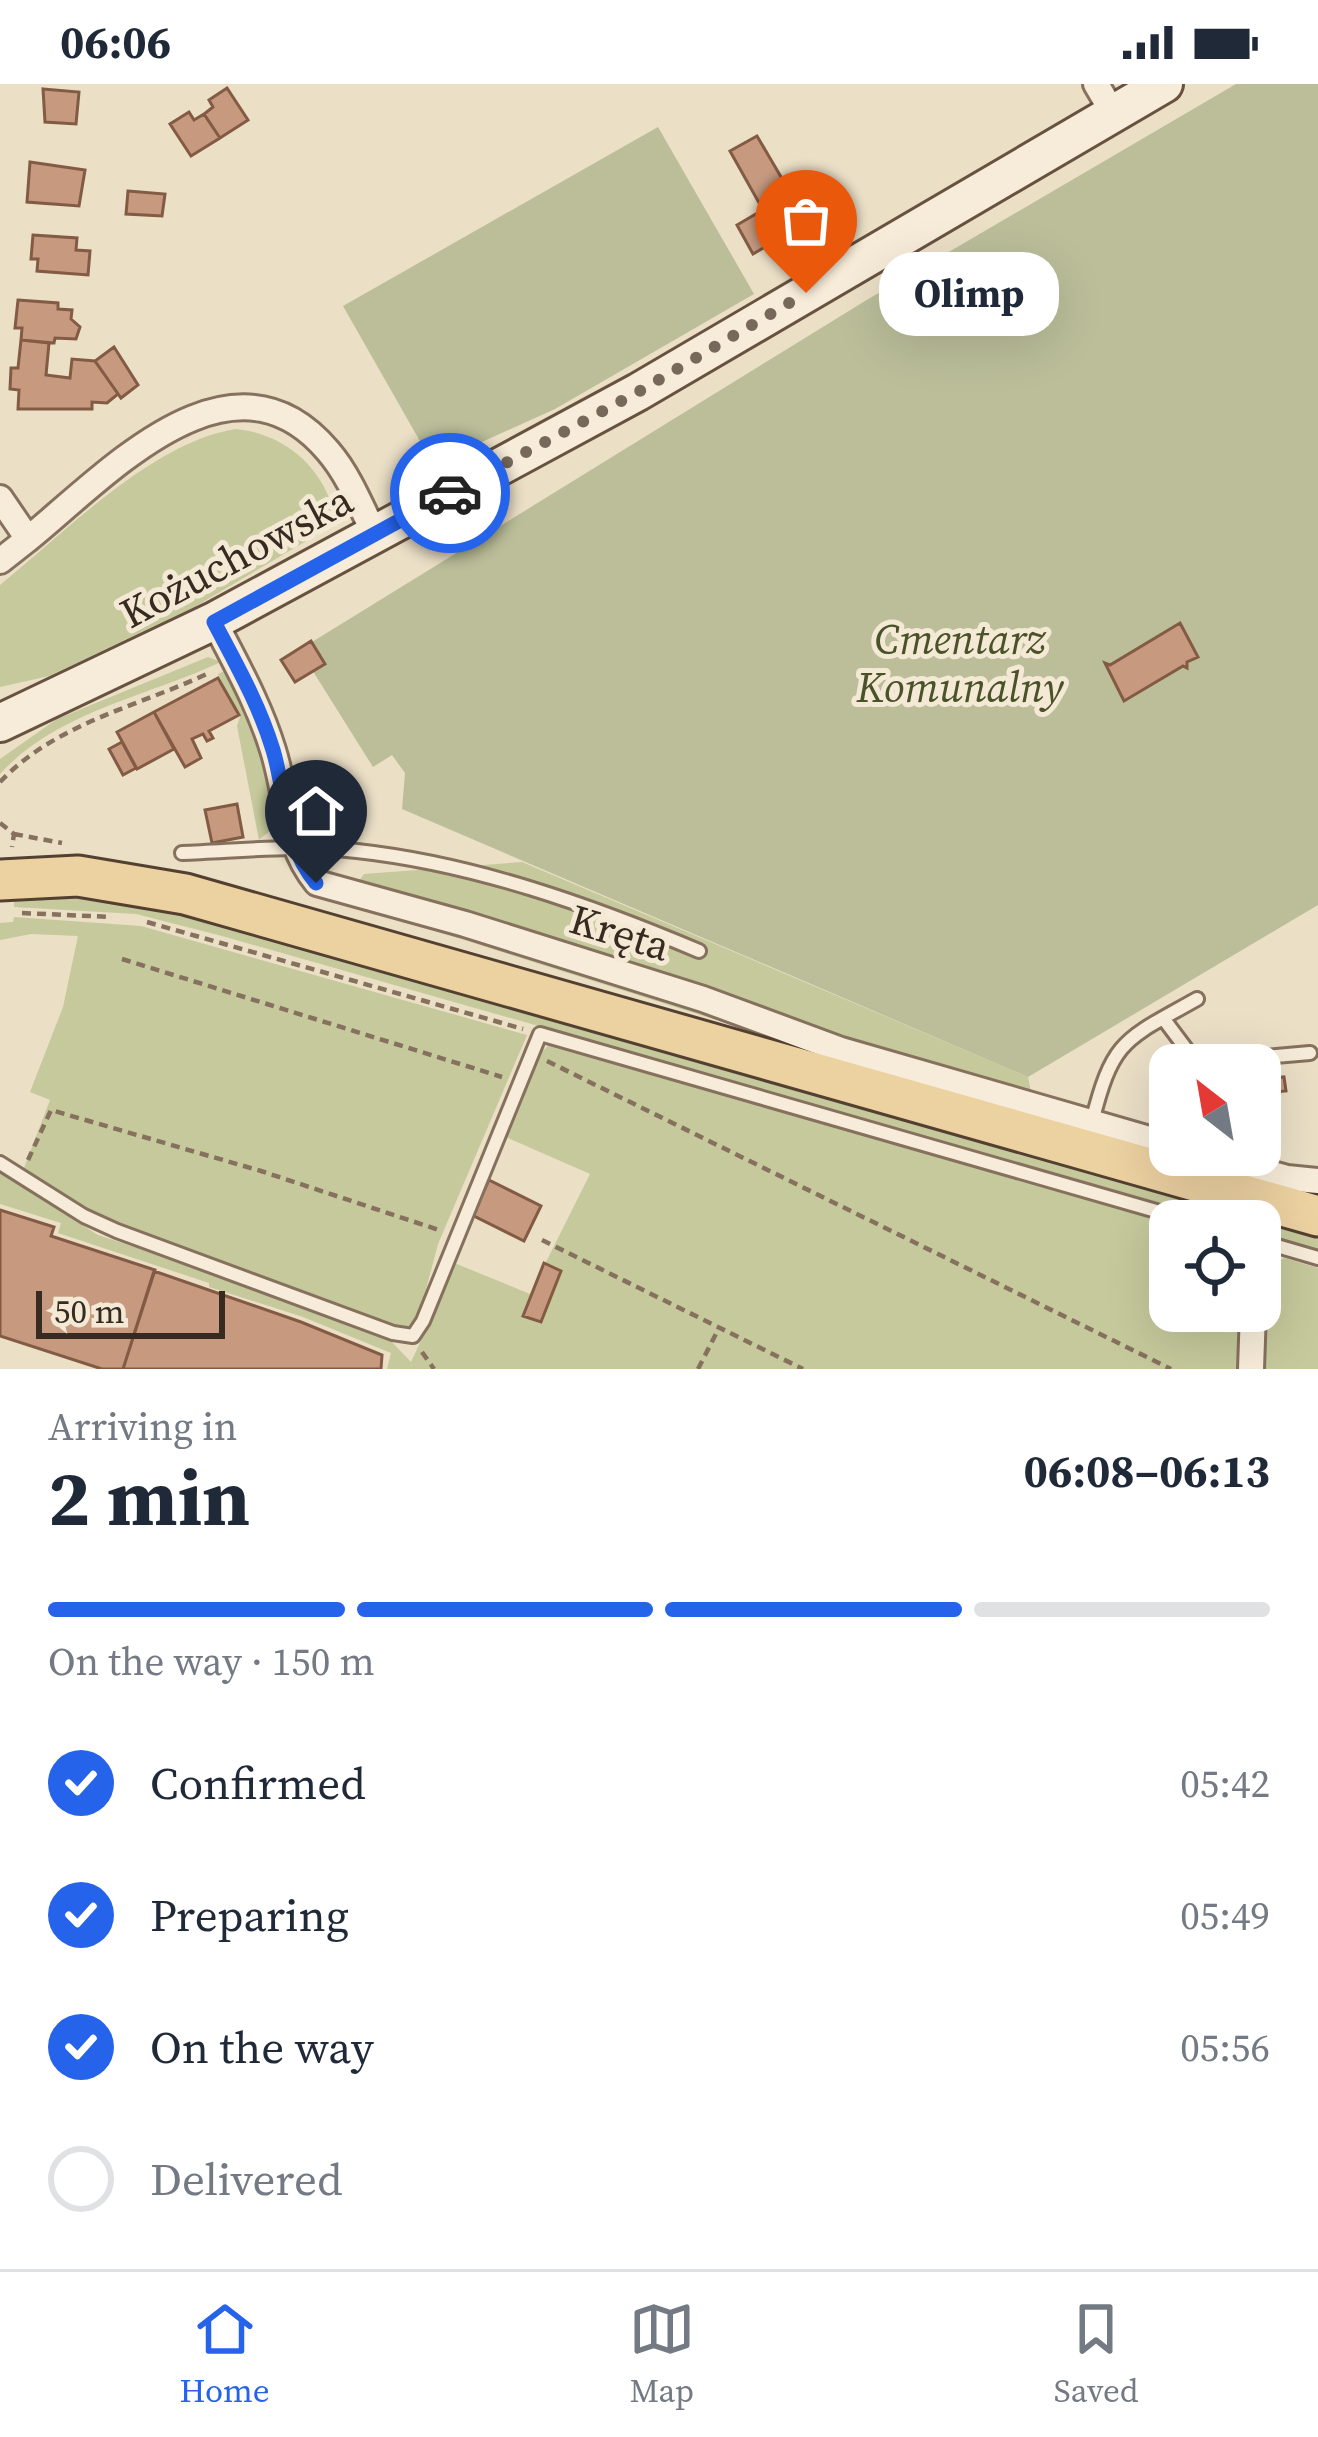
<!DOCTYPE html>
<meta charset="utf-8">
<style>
:root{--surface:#fff;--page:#f2f2f3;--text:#1f2937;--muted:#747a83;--line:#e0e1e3;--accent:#2563eb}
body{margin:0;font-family:"Source Serif 4",serif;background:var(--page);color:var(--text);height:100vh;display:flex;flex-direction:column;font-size:45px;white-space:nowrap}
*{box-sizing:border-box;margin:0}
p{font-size:39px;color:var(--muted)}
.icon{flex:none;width:66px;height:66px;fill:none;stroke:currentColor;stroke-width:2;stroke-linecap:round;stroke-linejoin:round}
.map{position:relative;height:1285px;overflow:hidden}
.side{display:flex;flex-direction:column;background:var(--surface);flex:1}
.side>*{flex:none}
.needle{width:78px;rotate:329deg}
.buttons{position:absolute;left:1149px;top:960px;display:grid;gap:24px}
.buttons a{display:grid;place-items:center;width:132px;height:132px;border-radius:24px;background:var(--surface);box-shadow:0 12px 48px #0002;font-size:60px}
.scale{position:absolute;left:36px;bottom:30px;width:189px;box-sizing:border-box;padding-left:12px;border:6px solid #372a20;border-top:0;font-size:33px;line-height:42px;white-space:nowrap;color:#372a20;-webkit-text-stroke:9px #f3e9d5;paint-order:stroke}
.pin{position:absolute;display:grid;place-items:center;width:102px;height:102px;color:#fff;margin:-123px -51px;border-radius:50% 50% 50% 0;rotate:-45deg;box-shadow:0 0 12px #0007}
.pin .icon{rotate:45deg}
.courier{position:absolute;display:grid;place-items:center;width:120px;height:120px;margin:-60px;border:9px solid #2563eb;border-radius:50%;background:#fff;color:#222;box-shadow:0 3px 15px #0007}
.bubble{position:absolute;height:84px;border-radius:36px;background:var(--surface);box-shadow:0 12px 48px #0002;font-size:39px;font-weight:700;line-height:84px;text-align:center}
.overview em{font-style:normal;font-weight:700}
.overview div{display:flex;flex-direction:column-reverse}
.overview{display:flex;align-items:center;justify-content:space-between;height:204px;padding:0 48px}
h1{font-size:78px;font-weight:700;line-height:90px}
.bar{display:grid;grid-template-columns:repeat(4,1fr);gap:18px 12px;align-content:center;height:144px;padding:0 48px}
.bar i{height:15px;border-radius:9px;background:var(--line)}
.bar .active{background:var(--accent)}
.bar p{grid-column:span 4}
ol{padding:0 48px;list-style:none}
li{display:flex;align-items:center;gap:36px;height:132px}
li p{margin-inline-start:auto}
li .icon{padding:12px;border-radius:50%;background:var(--accent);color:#fff;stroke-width:4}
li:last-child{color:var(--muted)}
li i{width:66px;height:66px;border:6px solid var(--line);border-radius:50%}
.status{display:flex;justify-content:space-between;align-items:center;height:84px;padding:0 60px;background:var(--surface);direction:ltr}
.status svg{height:33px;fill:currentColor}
.dock{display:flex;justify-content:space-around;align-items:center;height:168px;border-top:3px solid var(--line);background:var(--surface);font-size:33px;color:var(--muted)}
.dock a{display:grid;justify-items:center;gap:6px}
.dock .active{color:var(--accent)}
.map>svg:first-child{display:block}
</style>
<div class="status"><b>06:06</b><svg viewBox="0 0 49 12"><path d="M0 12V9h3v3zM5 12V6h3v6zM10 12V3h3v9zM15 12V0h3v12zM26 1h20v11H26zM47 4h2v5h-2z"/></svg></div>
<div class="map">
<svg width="1318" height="1285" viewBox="0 0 1318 1285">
<rect width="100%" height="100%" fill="#ebdfc6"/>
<path fill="#c5c99b" d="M236,345c45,5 82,33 96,77l-7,24 -129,76 -147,70 -49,11v-102c64,-52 154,-144 236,-156z
M208,573l13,5c-73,34 -165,50 -221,112v-15l57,-40z
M227,586c22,47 53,106 45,159l-13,11 -22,-114 3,-9 -22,-43z
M522,778l506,215 4,19 -224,-47 -464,-147 20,-28z
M15,805l110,8 1193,335v18l-58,-18v-11h-36l-1002,-285 -86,-22 -122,-7z
M14,833l127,9 386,109 -89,209 -17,64 -10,17 -9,3 -30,-10 -263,-96 -78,-44 -7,-10 26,-68 -20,-8 33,-85 15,-71 -47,-2 -31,6v-17l13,-1z
M548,962l622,175v90h74l-5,58h-852l4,-16 -88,-36 -94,-30v-4l-151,-50 3,-10 -61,-19v-31l98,62 140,46 150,57 23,24 28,-60 13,-40 78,32 60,-120 -84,-37 32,-82z
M1284,1174l34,10v101h-53l4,-102z"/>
<path fill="#bbbe99" d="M1236,0h82v821l-290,172 -626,-268 3,-36 -13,-18 -19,12 -59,-94 -2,-31 553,-341z
M658,43l96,167 -199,115 -122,55 -90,-158z"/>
<path fill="#c79a7f" stroke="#835b44" stroke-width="3" d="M227,4l21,32 -28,18 -16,-24 9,-7 -4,-7z
M43,5l36,3 -3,32 -31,-2z
M189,28l5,8 10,-6 16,24 -29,18 -21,-32z
M757,52l34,58 -28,16 -33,-59z
M30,78l55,8 -6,36 -52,-4z
M797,106l16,29 -60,35 -16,-29z
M128,107l37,3 -3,22 -36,-2z
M33,151l44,3 -1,12 14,1 -2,24 -51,-4 1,-12h-7z
M18,216l40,3v6l14,1 -1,9 9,8 -4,12 -21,-1 -1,5 -33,-3 1,-12h-7z
M21,256l28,3 -3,32 24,3 2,-19 23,2 23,33 -11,9 -15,-1v7h-74l1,-19 -9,-1 1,-21h7z
M114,263l24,38 -17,13 -26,-37z
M1180,539l18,34 -11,5v6l-4,-2 -59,35 -19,-38 5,2z
M311,557l14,23 -30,18 -14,-22z
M218,594l21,37 -30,16 4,7 -6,3 -4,-7 -11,5 9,19 -16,9 -31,-55z
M154,628l20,37 -37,20 -20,-37z
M122,658l14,26 -13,7 -14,-26z
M237,720l6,33 -31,6 -7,-33z
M1272,978l2,16 10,-1 2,14 -11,1 1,9 -16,2v-38h-13z
M489,1096l52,26 -17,35 -52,-26z
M0,1126l54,17 -3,9 104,34 -32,99h-21l-102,-33z
M544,1179l17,8 -20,51 -18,-6z
M154,1187l147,51 81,33 -1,14h-258z"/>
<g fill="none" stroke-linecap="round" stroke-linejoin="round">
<defs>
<path id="service" d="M182,769c57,-2 118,-9 175,-2 118,13 233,54 342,100
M1163,934l27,36 16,8 104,-9
M1092,1038c21,-83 32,-82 105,-123
M0,1079l84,53 33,15 276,102 20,3 10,-15 117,-287 651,187
M1260,1157l58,17"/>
<path id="minor" d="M1096,0l17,29
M0,414l28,41c79,-64 203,-202 300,-88 20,23 33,55 46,82
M0,477l28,-22
M214,537c22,43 45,83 59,129 15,47 11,93 44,133l148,41 238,75 138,51 329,95
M1204,1071l83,23 31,3
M1251,1285l2,-58"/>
<path id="secondary" d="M0,639l214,-102 424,-229 526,-308"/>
<path id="primary" d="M0,796l78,-4 107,18 1133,322"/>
</defs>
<use href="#service" stroke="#85715d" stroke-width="18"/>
<use href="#minor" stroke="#85715d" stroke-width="30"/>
<use href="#secondary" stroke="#675240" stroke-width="42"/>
<use href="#primary" stroke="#544031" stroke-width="45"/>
<path stroke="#85715d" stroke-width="4.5" stroke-dasharray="9 6" stroke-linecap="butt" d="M0,698c57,-60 138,-75 211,-110
M0,739l14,11 -2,13
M14,750l48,9
M22,829l90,4
M147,838l376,107
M122,875l380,118
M547,977l624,308
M28,1076l23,-50 210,61 178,59
M542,1156l261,129
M422,1268l12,17
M698,1285l21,-41"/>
<use href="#service" stroke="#f7ecd9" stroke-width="12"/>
<use href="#minor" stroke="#f7ecd9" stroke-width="24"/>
<use href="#secondary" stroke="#f7ecd9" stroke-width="36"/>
<use href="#primary" stroke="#ecd1a1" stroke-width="39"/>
</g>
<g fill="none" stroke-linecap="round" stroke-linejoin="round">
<path stroke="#76695a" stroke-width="12" stroke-dasharray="0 21.6" d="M450,409l188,-101 168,-99"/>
<path stroke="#2563eb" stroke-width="15" d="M316,799c-33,-40 -29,-86 -43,-133 -14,-46 -37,-86 -59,-128l236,-129"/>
</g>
<g text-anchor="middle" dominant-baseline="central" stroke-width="10" stroke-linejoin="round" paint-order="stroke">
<g font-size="42" fill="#372a20" stroke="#f3e9d5">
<text transform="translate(236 472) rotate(-28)">Kożuchowska</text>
<text transform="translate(620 848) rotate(17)">Kręta</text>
</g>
<g font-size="42" font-style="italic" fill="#495228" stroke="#f3e9d5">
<text x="960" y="555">Cmentarz<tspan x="960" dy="48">Komunalny</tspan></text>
</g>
</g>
</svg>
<div class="buttons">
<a><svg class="needle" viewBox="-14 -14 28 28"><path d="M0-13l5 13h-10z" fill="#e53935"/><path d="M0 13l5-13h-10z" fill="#747a83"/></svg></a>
<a><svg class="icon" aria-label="locate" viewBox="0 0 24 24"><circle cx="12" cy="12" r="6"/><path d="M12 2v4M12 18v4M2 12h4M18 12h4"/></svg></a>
</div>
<div class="scale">50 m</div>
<div class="pin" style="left:806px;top:209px;background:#ea580c"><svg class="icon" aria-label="bag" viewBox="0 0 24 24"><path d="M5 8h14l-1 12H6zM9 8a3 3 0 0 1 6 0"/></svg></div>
<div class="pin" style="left:316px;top:799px;background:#1f2937"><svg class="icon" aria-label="home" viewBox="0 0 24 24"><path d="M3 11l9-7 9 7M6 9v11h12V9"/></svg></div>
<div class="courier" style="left:450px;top:409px"><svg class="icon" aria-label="car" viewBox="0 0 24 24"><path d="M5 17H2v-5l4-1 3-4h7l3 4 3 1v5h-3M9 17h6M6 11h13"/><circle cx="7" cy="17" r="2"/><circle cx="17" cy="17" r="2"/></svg></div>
<div class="bubble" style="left:879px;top:168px;width:180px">Olimp</div>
</div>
<section class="side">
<div class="overview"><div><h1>2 min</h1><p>Arriving in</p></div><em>06:08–06:13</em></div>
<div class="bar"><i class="active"></i><i class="active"></i><i class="active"></i><i></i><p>On the way · 150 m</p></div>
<ol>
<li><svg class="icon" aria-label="check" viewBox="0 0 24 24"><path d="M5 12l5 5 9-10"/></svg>Confirmed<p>05:42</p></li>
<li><svg class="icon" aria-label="check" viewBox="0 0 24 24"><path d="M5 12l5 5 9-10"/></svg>Preparing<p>05:49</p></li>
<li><svg class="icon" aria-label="check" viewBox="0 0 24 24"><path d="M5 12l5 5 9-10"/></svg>On the way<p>05:56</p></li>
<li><i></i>Delivered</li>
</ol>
</section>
<nav class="dock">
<a class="active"><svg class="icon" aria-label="home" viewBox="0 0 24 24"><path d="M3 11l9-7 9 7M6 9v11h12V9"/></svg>Home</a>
<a><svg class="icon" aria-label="map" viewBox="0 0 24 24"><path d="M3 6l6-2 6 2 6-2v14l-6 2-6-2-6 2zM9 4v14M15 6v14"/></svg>Map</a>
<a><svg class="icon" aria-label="saved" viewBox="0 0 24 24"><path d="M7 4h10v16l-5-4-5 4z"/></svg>Saved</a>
</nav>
